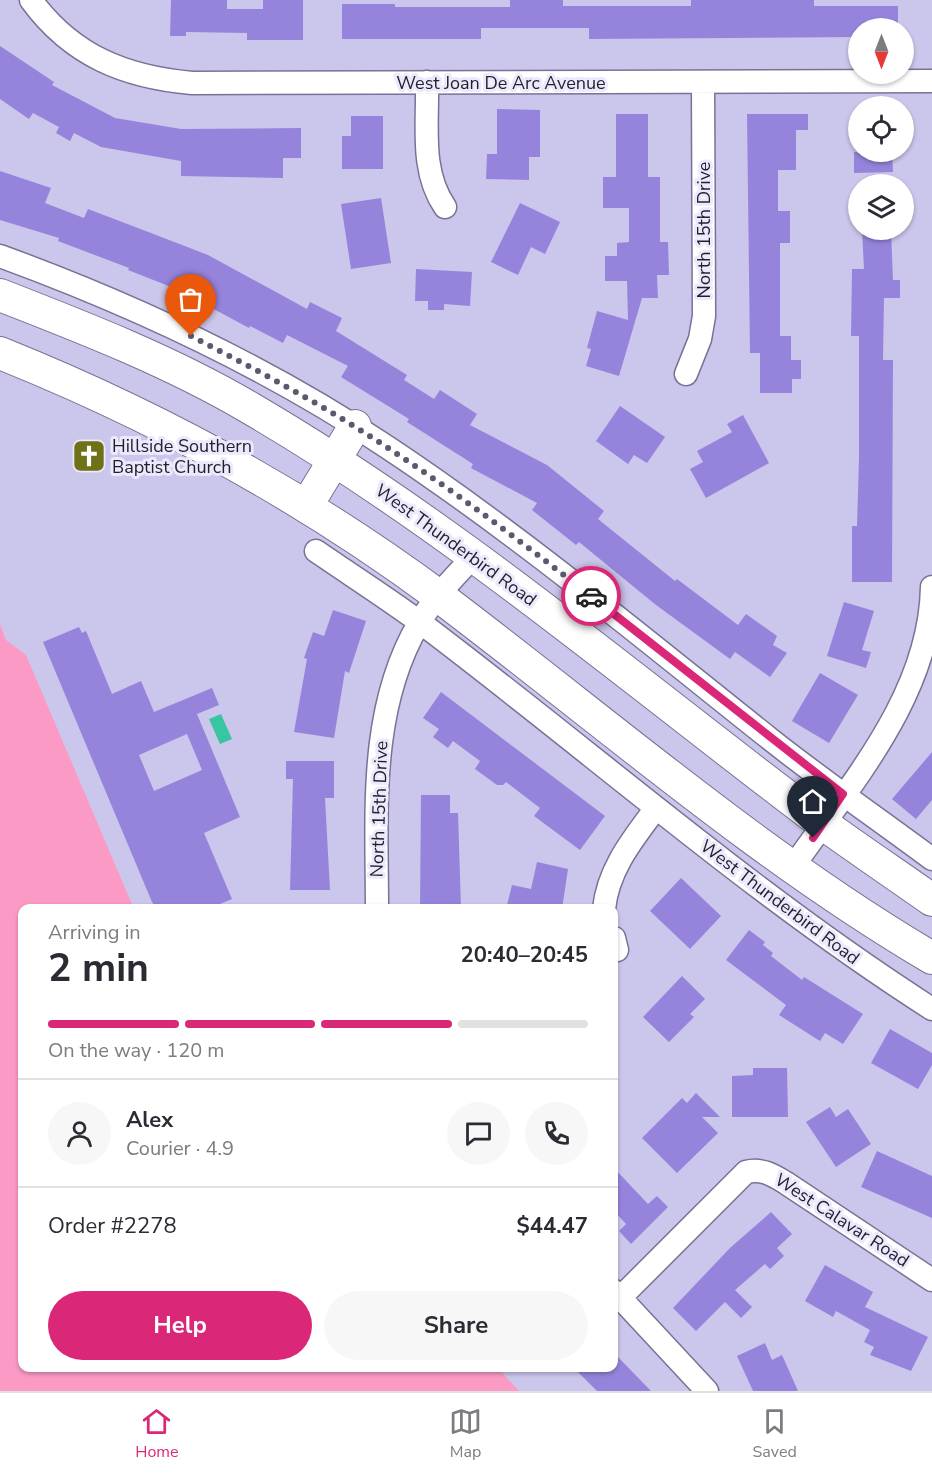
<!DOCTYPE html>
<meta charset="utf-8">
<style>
:root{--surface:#fff;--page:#f7f7f7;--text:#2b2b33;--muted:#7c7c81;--line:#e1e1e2;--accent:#db2777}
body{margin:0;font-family:"Nunito Sans",sans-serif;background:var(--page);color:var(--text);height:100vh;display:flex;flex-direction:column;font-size:22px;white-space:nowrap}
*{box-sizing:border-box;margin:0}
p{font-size:20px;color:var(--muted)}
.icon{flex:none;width:33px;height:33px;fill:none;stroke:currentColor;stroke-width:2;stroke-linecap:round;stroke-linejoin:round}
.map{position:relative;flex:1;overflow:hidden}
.details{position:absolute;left:18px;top:904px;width:600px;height:468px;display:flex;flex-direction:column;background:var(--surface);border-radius:12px;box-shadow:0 2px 4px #0004}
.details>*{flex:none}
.needle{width:39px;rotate:180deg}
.fabs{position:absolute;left:848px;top:18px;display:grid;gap:12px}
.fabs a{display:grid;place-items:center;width:66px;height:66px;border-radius:50%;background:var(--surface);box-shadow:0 2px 4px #0004;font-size:30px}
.pin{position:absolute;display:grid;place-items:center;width:51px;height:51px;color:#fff;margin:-62px -26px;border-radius:50% 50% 50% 0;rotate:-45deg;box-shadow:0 0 6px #0007}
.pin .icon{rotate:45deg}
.courier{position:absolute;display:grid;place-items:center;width:60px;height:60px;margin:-30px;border:4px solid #db2777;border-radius:50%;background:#fff;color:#222;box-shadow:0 2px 8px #0007}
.head em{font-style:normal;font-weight:700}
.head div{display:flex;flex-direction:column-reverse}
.head{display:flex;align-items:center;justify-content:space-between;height:102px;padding:0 30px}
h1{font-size:39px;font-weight:700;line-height:45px}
.bar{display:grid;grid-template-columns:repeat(4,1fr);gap:9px 6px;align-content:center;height:72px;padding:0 30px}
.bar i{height:8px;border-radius:4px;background:var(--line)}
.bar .on{background:var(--accent)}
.bar p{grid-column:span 4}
.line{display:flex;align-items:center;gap:15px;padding:0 30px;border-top:2px solid var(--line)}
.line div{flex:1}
.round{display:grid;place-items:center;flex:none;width:63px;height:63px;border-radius:32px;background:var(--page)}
.button{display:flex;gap:12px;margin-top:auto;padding:12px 30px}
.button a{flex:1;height:69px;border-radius:36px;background:var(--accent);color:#fff;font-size:24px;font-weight:700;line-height:69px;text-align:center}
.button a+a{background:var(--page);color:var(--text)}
.tabs{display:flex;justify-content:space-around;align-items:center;height:84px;border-top:2px solid var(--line);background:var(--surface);font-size:16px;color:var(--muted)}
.tabs a{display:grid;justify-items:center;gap:3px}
.tabs .on{color:var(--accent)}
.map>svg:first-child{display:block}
</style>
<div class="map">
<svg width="932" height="1391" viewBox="0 0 932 1391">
<rect width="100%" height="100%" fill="#cbc6eb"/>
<path fill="#fc9ac6" d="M0,624l6,16 20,15 108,254h-112v459h476l21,23h-519z"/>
<path fill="#38c5a1" d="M221,714l11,25 -12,5 -11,-25z"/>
<path fill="#9684dc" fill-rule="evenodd" d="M171,0h56v9h36v-9h40v40h-56v-7l-61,-1v4h-16z
M510,0h53v6h128v-6h123v6h84v22h-40v9l-269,2v-11h-108v11h-139v-35h53v3h115z
M0,46l54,36 -2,3 63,33 66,11 120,-1v30h-18v20l-102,-2v-15l-80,-14 -27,-14 -4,8 -14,-8 3,-6 -26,-14 -4,6 -29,-20z
M497,109l43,1v47h-11v23l-43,-1 1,-25h10z
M616,114h32v63h12v65h8l1,33h-12l1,23h-16l-23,78 -33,-10 5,-17 -4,-1 10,-37 31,9 -1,-39h-22v-25h12v-13l12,-1v-34h-26v-31h13z
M747,114h61v16h-12v40h-18v41h12v32h-10v93h11v24h10v19h-9v14h-32v-40h-10z
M351,116h32v53h-41v-33h9z
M854,152h38l1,20 -39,1z
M0,171l51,17 -6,15 39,15 4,-9 63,24 57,22 99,54 3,-7 32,16 -6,13 71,44 -3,5 30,19 6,-9 37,24 -7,11 77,40 57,46 -6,8 77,62 2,-2 61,46 8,-11 31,22 -4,9 14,8 -17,24 -35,-25 -5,7 -74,-54 -77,-63 -3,3 -44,-35 5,-7 -66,-35 2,-4 -66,-42 2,-3 -68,-42 7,-11 -61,-31 -4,8 -33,-17 -1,2 -52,-28 2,-2 -71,-28 1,-2 -71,-27 1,-3 -59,-18z
M381,198l10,65 -40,6 -10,-65z
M520,203l40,19 -15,32 -14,-7 -13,28 -27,-13z
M862,230h29l2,50h7v18h-16l-1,62h10l-1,222h-40v-56h5l2,-68v-122h-8l1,-67h12z
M416,269l56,3 -2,34 -26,-2v6h-16v-9h-13z
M620,406l45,31 -18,26 -13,-8 -6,9 -32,-23z
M743,415l26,48 -63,35 -16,-29 13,-7 -6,-11 35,-19 -5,-8z
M844,602l30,9 -12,39 9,2 -5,16 -39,-12z
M333,610l33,11 -17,52 -4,-2 -11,67 -40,-6 13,-73 -3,-1 9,-26 11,4z
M79,627l3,6 4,-2 26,63 29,-13 13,31 58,-24 7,17 -22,9 43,103 -36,16 28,66 -24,10h-51l-5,-7 -109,-260zM187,734l15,36 -48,21 -15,-36z
M820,673l38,22 -29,48 -37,-22z
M441,692l164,124 -25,34 -46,-34 6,-8 -34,-26 -3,3h-6l-22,-16 5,-8 -27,-20 -5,7 -15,-11 6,-8 -16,-11z
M932,752v48l-16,19 -24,-20z
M286,761h48v37h-9l5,92h-40l3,-111h-7z
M421,795h29v18h8l3,96h-41z
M537,862l31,7 -6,40h-56l6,-24 19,4z
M681,878l40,38 -31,33 -40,-38z
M749,930l16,12 -2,3 10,8 -2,3 31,24 2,-3 59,37 -20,30 -18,-11 -5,8 -41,-26 7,-10 -60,-45z
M682,976l23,23 -15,15 4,3 -25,25 -26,-25z
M890,1029l42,24v12l-14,24 -47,-26z
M753,1068h34l1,49h-56v-41l21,-1z
M696,1093l24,24h-18l16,16 -41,40 -35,-35 40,-40 5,5z
M830,1107l6,10 12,-8 23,35 -35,23 -30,-45z
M877,1151l55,25v42l-71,-31z
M614,1168l34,36 9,-8 11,11 -37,37 -12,-13 7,-7 -12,-13z
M771,1212l21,22 -15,14 7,8 -14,13 -5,-5 -30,26 17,17 -11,11 -16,-16 -29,29 -23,-23 57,-60z
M825,1265l48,27 -8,15 63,30 -17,34 -41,-16 4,-8 -10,-5 6,-12 -34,-19 -3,6 -28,-16z
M765,1343l7,17 10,-5 16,36h-45l-16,-35z
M614,1353l37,38h-54l-23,-23h40z"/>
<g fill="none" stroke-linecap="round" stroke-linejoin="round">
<defs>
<path id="street" d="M31,0c41,56 94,77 161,83l740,-2
M427,82c1,43 -7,89 18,125
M0,256c134,49 267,111 387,191 134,89 257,192 383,292 53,42 108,80 162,120
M686,374l14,-35 4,-23 -1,-232
M316,551c35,24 71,47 105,72 171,129 331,271 511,386
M793,867c58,-84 137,-172 139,-280
M377,909c0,-96 -9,-199 42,-286 15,-25 35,-46 55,-67
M604,909c4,-40 29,-70 52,-101
M614,938l3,12
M614,1291l93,100
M620,1298l126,-126c16,-4 27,3 40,11l146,97"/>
<path id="secondary" d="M0,295c85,33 172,67 250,113 204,119 384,274 572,415 36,26 73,51 110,77
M0,353c157,63 304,143 440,244 162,122 317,258 492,361
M307,505l48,-79"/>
</defs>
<use href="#street" stroke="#787395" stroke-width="25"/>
<use href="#secondary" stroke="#787395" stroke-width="34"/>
<use href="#street" stroke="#fff" stroke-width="22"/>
<use href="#secondary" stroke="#fff" stroke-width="32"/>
</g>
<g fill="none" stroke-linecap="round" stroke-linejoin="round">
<path stroke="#5c596f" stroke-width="6" stroke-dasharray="0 10.8" d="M191,336c66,34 132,69 194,110 71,46 139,98 206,150"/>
<path stroke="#db2777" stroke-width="8" d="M591,596l252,198 -30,44"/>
</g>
<defs>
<symbol id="church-square" viewBox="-11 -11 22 22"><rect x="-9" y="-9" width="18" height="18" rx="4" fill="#6e7117" stroke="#ece9fc"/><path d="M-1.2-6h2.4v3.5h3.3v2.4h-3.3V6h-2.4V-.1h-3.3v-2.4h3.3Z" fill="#fff"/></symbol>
</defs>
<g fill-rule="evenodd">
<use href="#church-square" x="70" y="437" width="38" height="38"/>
</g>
<g text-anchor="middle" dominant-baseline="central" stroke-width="6" stroke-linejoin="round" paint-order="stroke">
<g font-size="18" fill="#211f2c" stroke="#ece9fc">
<text x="501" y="83">West Joan De Arc Avenue</text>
<text transform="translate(704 230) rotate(-90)">North 15th Drive</text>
<text transform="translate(456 545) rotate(36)">West Thunderbird Road</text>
<text transform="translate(379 809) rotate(-88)">North 15th Drive</text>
<text transform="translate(780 902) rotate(37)">West Thunderbird Road</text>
<text transform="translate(842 1220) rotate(33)">West Calavar Road</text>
</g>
<g font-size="18" fill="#211f2c" stroke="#ece9fc" text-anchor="start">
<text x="112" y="446">Hillside Southern<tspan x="112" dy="21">Baptist Church</tspan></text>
</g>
</g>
</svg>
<div class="fabs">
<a><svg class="needle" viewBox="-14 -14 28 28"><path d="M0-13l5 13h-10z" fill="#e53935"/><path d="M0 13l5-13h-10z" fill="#7c7c81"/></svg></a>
<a><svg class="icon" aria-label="locate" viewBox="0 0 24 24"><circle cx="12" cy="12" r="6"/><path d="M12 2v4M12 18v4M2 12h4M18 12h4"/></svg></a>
<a><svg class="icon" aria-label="layers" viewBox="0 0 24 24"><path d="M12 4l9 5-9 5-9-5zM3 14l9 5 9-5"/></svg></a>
</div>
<div class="pin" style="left:191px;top:336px;background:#ea580c"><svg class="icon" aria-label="bag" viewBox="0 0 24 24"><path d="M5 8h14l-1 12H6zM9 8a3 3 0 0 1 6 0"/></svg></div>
<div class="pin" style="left:813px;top:838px;background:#1f2937"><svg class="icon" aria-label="home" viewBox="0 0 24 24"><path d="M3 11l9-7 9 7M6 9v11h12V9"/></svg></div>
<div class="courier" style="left:591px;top:596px"><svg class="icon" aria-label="car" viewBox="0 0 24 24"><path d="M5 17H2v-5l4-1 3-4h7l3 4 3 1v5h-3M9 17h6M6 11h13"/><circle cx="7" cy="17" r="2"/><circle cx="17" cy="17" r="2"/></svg></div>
<section class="details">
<div class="head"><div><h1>2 min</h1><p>Arriving in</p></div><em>20:40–20:45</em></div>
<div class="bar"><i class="on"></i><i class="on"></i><i class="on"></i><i></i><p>On the way · 120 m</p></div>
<div class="line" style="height:108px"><a class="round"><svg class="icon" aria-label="person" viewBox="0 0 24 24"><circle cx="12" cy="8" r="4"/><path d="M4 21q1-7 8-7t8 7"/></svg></a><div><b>Alex</b><p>Courier · 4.9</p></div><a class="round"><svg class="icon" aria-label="chat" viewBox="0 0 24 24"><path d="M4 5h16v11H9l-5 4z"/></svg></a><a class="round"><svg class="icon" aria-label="phone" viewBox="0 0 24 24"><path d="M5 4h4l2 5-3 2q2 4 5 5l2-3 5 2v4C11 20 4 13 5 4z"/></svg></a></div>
<div class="line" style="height:78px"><div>Order #2278</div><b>$44.47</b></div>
<div class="button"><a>Help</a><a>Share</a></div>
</section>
</div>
<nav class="tabs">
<a class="on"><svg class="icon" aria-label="home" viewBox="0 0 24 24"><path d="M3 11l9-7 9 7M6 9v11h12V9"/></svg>Home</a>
<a><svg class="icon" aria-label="map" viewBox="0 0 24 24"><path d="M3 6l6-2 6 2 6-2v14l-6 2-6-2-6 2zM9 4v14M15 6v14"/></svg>Map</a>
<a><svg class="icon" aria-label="saved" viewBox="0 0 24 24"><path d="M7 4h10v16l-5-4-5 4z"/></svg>Saved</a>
</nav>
